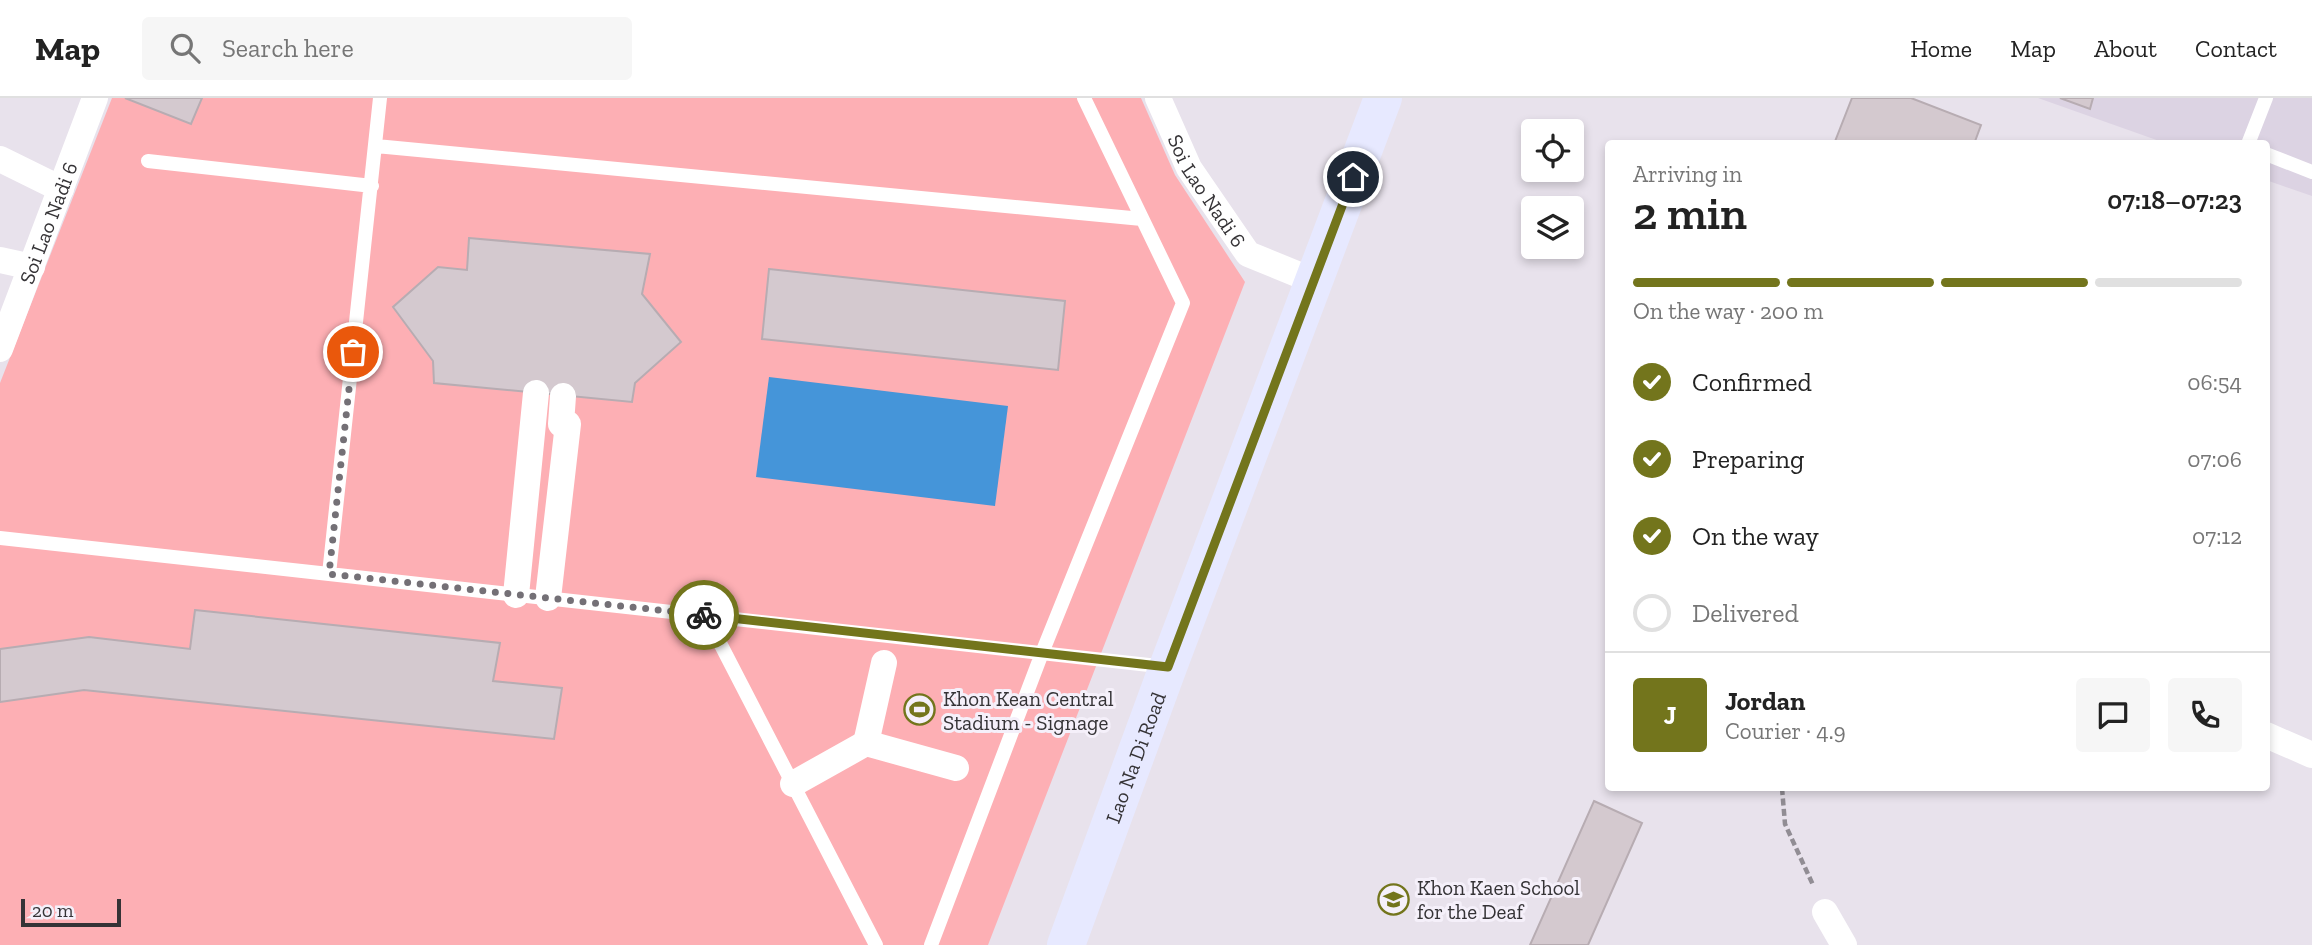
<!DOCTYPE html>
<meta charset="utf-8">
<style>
:root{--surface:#fff;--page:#f6f6f6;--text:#222;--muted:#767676;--line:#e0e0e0;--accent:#73751c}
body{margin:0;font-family:"Zilla Slab",serif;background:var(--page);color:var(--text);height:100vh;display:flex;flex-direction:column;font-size:26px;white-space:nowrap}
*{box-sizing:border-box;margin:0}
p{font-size:23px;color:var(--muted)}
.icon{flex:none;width:38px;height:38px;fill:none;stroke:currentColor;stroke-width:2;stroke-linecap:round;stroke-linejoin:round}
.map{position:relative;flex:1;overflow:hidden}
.drawer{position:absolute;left:1605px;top:42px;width:665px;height:651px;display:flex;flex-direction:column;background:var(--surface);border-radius:7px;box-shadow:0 4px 10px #0003}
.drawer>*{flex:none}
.tools{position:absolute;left:1521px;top:21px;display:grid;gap:14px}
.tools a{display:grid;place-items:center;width:63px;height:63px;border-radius:7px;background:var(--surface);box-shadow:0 4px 10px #0003;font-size:35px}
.scale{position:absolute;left:21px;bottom:18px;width:100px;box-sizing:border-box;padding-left:7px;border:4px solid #353336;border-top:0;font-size:19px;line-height:24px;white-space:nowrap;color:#353336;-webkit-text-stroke:5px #f5f0fa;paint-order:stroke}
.pin{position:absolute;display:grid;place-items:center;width:60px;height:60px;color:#fff;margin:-30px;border:4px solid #fff;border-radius:50%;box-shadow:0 2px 7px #0007}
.courier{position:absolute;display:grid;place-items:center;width:70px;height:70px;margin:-35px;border:5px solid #73751c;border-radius:50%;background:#fff;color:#222;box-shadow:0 2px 9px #0007}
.head em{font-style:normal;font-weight:600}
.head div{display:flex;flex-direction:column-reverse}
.head{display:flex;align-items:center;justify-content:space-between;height:119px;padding:0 28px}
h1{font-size:46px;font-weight:600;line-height:52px}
.bar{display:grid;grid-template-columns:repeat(4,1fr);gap:10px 7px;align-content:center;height:84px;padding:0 28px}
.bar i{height:9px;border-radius:5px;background:var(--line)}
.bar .on{background:var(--accent)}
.bar p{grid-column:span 4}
.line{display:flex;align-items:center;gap:18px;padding:0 28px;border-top:2px solid var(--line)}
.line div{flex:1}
.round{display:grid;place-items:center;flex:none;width:74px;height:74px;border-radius:7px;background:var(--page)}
ol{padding:0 28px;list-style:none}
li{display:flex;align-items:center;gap:21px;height:77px}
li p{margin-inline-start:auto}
li .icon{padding:7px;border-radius:50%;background:var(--accent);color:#fff;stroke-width:4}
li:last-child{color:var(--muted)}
li i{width:38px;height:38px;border:4px solid var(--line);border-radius:50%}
header{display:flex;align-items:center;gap:42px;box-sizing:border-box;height:98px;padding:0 35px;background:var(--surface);border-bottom:2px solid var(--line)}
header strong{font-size:33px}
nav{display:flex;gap:38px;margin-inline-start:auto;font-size:24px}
.search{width:490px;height:63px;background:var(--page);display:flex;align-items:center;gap:18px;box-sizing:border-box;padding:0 24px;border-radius:7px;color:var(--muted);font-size:26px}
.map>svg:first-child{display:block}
</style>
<header>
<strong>Map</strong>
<div class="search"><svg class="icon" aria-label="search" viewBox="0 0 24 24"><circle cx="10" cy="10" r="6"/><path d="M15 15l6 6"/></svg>Search here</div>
<nav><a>Home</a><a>Map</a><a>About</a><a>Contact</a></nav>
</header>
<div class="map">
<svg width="2312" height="847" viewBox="0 0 2312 847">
<rect width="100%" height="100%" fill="#e8e2ec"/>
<path fill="#dcd3e3" d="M2038,0h274v98l-46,-16v-36l-101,-1z"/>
<path fill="#fdafb4" d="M112,0h1029l34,77 70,107 -257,663h-988v-562z"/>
<path fill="#4595d9" d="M769,279l239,29 -13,100 -239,-29z"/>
<path fill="#d4c9cf" stroke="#b7acb2" stroke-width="2" d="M125,0h77l-11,26z
M1852,0h59l70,27 -7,19h-140z
M2060,0h33l-3,11z
M469,140l181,16 -8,40 39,48 -46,41 -3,19 -198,-19 -1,-22 -40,-54 45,-40 29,3z
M769,171l296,32 -7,69 -296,-31z
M195,512l305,33 -7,38 69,7 -8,51 -470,-49 -84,12v-53l89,-12 101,12z
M1594,703l48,22 -54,122h-58z"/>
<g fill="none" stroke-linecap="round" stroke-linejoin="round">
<path stroke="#918d94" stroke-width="4.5" stroke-dasharray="7 3.5" stroke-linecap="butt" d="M1782,690l3,36 28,61"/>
<path stroke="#fff" stroke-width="14" d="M2248,46l18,-46
M376,48l766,73
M2266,56l46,18
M148,63l224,25
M0,440l329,36 51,-476
M329,476l838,93
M706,518l170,329
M931,847l111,-292 141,-350 -99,-205"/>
<g stroke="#fff" stroke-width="26">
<path id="s1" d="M1158,0l31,70 59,86 66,27"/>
<path d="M0,61l61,30"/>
<path d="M0,162l32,7"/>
<path id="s2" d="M0,251l95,-251"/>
<path d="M516,497l20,-202"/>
<path d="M548,500l20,-174h-7l2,-28"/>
<path d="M2266,637l46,20"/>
<path d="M866,645l18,-80"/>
<path d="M793,686l73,-41 90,25"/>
<path d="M1825,814l19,33"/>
</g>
<path stroke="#e7e9ff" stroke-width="38" id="s3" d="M1066,847l102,-278 215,-569"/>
</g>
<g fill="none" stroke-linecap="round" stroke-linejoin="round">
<path stroke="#747076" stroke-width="7" stroke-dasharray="0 12.6" d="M353,254l-24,222 375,41"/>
<path stroke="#73751c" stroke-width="9" d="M704,517l464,52 185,-490"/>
</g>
<defs>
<symbol id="stadium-ring" viewBox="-11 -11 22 22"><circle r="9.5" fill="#f5f0fa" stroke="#73751c" stroke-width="1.5"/><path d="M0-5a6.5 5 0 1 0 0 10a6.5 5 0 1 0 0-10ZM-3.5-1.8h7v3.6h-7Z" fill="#73751c"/></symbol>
<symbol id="school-ring" viewBox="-11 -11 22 22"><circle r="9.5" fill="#f5f0fa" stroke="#73751c" stroke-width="1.5"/><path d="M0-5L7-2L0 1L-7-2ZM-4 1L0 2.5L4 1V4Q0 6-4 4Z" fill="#73751c"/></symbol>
</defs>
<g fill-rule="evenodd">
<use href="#stadium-ring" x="902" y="594" width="35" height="35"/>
<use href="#school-ring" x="1376" y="784" width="35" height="35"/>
</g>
<g text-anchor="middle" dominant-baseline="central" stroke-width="6" stroke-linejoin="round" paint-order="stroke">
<g font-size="21" fill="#353336" stroke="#f5f0fa">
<text stroke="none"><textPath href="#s1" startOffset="105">Soi Lao Nadi 6</textPath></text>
<text stroke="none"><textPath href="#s2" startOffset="135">Soi Lao Nadi 6</textPath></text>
<text stroke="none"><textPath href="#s3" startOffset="200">Lao Na Di Road</textPath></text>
</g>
<g font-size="21" fill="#353336" stroke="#f5f0fa" text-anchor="start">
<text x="943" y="600">Khon Kean Central<tspan x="943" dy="24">Stadium - Signage</tspan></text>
<text x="1417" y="789">Khon Kaen School<tspan x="1417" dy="24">for the Deaf</tspan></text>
</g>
</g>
</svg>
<div class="tools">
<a><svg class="icon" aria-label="locate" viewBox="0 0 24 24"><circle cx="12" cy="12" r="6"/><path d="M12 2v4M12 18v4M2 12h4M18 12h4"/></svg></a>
<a><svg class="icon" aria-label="layers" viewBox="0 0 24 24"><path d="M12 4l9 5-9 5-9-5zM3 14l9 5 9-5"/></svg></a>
</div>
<div class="scale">20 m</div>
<div class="pin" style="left:353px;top:254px;background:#ea580c"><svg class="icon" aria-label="bag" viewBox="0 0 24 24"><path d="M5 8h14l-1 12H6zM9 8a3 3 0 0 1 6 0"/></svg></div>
<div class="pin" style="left:1353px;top:79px;background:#1f2937"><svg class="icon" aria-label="home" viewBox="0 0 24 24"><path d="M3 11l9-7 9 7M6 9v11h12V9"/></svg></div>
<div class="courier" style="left:704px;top:517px"><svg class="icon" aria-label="bike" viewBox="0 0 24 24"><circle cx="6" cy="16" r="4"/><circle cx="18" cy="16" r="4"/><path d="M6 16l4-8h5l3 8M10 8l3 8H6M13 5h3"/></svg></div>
<section class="drawer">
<div class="head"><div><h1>2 min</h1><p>Arriving in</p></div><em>07:18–07:23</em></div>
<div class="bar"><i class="on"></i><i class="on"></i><i class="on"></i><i></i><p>On the way · 200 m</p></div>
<ol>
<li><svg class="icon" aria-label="check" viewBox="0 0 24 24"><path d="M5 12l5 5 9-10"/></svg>Confirmed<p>06:54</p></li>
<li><svg class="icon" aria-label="check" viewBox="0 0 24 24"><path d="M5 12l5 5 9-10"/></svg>Preparing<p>07:06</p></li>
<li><svg class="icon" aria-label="check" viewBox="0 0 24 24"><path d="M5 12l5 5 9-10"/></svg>On the way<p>07:12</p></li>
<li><i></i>Delivered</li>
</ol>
<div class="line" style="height:126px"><b class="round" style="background:var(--accent);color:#fff">J</b><div><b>Jordan</b><p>Courier · 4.9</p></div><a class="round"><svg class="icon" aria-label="chat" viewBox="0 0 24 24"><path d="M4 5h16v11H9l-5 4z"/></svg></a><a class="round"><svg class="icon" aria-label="phone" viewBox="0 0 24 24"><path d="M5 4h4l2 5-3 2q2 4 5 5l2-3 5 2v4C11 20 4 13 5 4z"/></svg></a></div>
</section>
</div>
